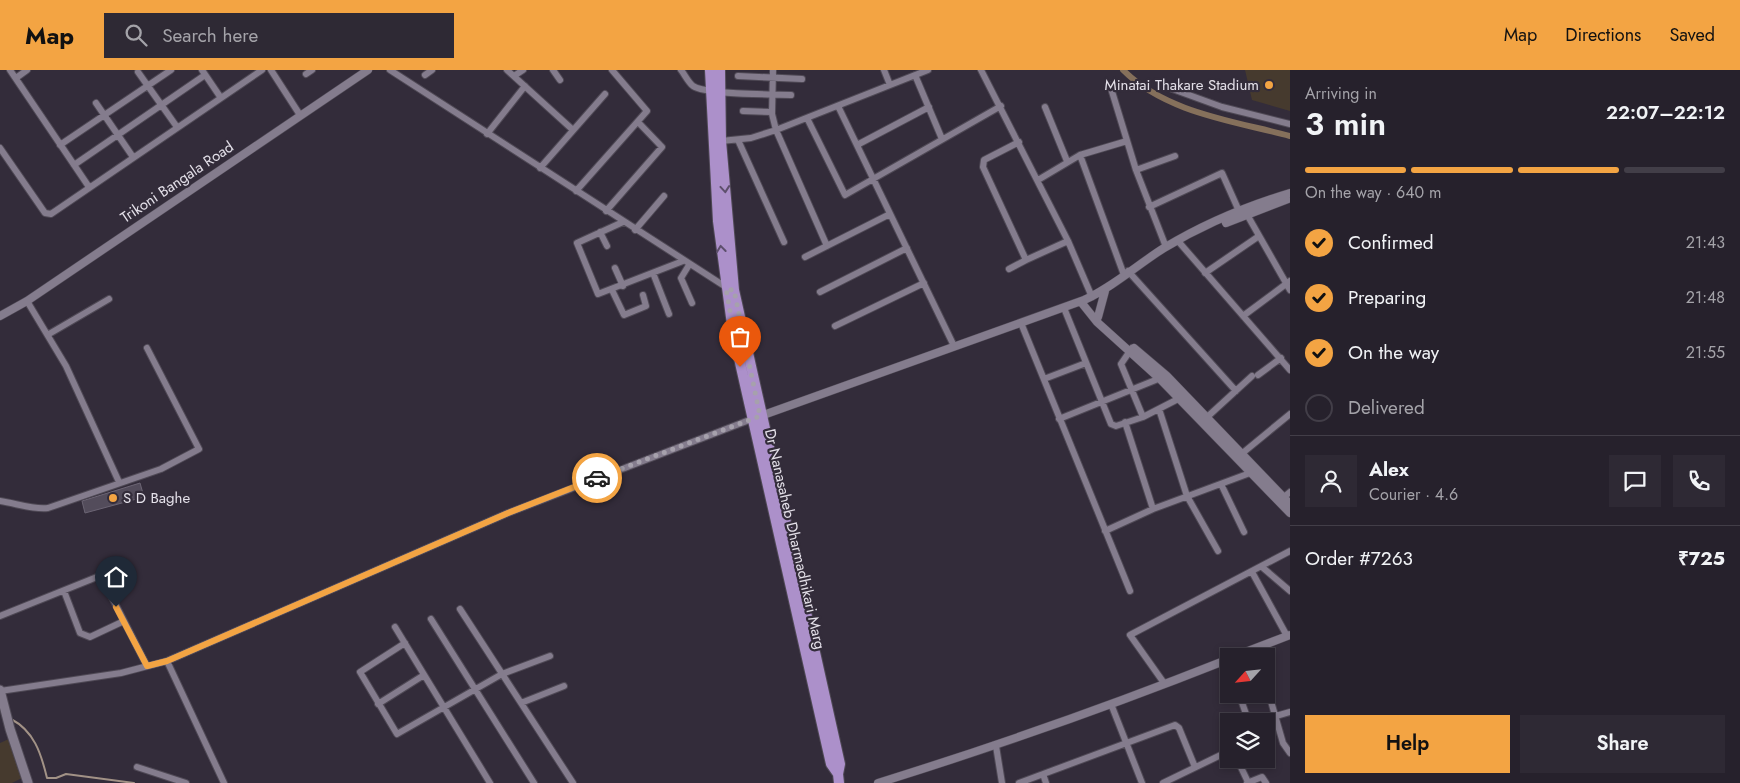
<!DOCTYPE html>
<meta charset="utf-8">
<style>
:root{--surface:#26212c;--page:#2e2934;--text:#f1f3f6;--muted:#a4a3a9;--line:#423e48;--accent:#f3a443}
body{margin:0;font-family:Jost,sans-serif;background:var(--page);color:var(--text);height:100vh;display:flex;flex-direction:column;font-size:19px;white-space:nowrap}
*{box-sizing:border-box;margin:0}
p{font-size:16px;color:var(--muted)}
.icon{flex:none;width:28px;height:28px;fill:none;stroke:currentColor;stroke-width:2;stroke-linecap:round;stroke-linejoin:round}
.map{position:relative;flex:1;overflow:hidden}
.panel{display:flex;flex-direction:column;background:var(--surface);width:450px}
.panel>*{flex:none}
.needle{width:32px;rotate:243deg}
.buttons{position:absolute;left:1220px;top:578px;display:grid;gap:10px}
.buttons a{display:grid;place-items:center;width:55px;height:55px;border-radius:0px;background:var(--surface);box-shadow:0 2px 8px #0003,0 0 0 1px var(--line);font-size:25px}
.pin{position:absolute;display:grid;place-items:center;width:42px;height:42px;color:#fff;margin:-51px -21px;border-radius:50% 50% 50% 0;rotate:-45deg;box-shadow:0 0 5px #0007}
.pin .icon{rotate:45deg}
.courier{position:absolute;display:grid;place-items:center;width:50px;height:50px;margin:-25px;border:4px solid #f3a443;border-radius:50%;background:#fff;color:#222;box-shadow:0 1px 6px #0007}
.overview em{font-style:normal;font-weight:600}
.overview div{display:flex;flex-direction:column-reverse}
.overview{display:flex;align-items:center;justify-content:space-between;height:85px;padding:0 15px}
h1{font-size:32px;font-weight:600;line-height:38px}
.bar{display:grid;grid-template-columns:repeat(4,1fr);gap:8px 5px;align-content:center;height:60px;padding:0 15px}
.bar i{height:6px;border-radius:4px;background:var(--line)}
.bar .current{background:var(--accent)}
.bar p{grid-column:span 4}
.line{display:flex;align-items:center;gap:12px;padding:0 15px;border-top:1px solid var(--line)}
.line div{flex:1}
.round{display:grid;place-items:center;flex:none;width:52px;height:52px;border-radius:0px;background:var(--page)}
ol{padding:0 15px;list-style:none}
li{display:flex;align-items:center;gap:15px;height:55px}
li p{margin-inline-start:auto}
li .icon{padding:5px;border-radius:50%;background:var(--accent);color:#111;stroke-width:4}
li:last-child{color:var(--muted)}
li i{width:28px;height:28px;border:2px solid var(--line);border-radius:50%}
.cta{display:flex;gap:10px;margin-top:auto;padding:10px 15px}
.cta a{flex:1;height:58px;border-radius:0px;background:var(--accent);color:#111;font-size:20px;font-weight:600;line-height:58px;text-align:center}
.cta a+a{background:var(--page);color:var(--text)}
header{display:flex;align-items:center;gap:30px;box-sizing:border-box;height:70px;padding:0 25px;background:var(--accent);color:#111}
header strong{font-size:24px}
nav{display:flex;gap:28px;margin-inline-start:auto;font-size:18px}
.search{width:350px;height:45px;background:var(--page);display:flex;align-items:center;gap:12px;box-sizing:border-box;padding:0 18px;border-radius:0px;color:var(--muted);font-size:19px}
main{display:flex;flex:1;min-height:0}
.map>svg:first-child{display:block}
</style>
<header>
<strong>Map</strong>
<div class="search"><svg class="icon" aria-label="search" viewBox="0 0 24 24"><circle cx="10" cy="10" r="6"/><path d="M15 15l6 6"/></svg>Search here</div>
<nav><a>Map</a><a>Directions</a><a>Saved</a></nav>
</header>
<main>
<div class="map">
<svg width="1290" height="713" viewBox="0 0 1290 713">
<rect width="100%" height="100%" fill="#332c3a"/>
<path fill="#463a2e" d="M1245,0h45v41l-38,-11z
M11,668l13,39 -12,6h-12v-40z"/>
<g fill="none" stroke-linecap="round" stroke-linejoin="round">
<path stroke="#a29286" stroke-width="2" d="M11,649c23,12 30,34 36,59h9l10,-4 68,9"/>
<path stroke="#85705b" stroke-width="6" d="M1123,0c43,43 111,51 167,66"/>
</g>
<path fill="#534c5b" stroke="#6c6574" d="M140,413l4,14 -59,16 -3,-12z"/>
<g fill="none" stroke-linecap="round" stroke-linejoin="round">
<defs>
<path id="minor" d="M10,0l79,117
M202,0l19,28
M271,0l29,45
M390,0l339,219
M507,0l66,60
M553,0l7,10
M681,0c4,5 7,12 12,16 13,9 79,8 98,9
M773,0l-1,44 4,16 51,116
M884,0l6,15
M981,0l87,171 24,56
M138,2l39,55
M306,4l6,-4
M425,5l7,-5
M915,5l27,64
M514,6l9,-6
M738,6l64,3
M16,8l11,-8
M1110,15l26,85 30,77
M1167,17l55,20 68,17
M96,33l37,54
M838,36l116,240
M1045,37l22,54
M743,41l29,1
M807,48l38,77 156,-89
M487,64l38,-48
M738,70l46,102
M721,71l30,-3 25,-8 152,-60
M1019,72l-35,18 -1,7 43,93 42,-19
M60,75l111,-75
M857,75l72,-38
M0,78l45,65 6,1 211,-144
M1080,85l47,-14
M74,95l131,-90
M540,98l65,-74
M1136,100l39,-14
M1038,110l42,-25 44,120
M576,121l71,-80 -35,-41
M1149,137l73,-34 17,38
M606,141l56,-64 -24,-25
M1245,141l45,79
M623,152l-46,21 21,51 85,-33
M635,160l29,-34
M600,162l7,14
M1178,171l112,129
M805,187l85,-43
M689,195l-8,13 11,25
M615,198l8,18
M1009,199l17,-9
M1128,201l108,120
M653,203l16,41
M1205,203l54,-37
M612,220l12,25 22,-9 -3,-11
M820,222l87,-44
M27,231l39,65 53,116
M1064,238l47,116 5,2 27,-9 39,-20
M1243,246l47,-35
M1021,253l109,268
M835,256l89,-43
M49,264l60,-35
M1132,278l-11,16 22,53
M1258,305l23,-17
M1044,309l42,-16
M1159,339l28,87 31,55
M1059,349l104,-42
M1205,349l47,-43
M1125,352l28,87
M1239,386l51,-42
M1221,414l23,48
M1284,427l6,-5
M0,431c15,2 33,9 48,7l113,-39 38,-20 -52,-101
M1105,461l48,-22 97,-36
M1262,497l28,24
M1252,502l35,64
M64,521l16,42 10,4 34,-16
M460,539l113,174
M0,546l97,-39 5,1 45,88
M431,549l103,164
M395,557l95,156
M405,573l-45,29 37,62 105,-60 48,-18
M1226,590l3,8
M167,591l57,122
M1164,613l-34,-48 160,-84
M1266,614l17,59 7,10
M0,621l121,-18 46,-12 341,-148 244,-94
M521,633l43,-17
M378,634l46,-29
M1111,634l31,79
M1276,646l14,-4
M1233,651l13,-7 -7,-20
M1229,653l-6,6 6,12
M996,676l6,37
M1237,689l11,23
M137,697l49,16
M1043,704l3,9
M1019,713l156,-58 4,3 16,39
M1163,713l66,-32
M1247,713l15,-6 4,6"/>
<path id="tertiary" d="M1226,153l62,-24
M1081,232l16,20 63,57 130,134
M0,246l27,-15 341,-231
M1098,247l7,-26
M1134,278l33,28 123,128
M758,347l326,-117c29,-13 53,-35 80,-52 38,-23 83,-42 126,-55
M1235,586l55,-21
M878,713c119,-37 235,-78 351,-124"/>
<path id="secondary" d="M0,620l10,39 18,54"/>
<path id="primary" d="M710,0l8,151 15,111 98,432 7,10
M720,0l1,71 13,149 106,474 -2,10 1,9"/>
</defs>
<use href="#minor" stroke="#4f4955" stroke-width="8"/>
<use href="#tertiary" stroke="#4f4955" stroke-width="9"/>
<use href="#secondary" stroke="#4f4955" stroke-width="11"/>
<use href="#primary" stroke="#4f4955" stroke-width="12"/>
<use href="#minor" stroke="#847c8d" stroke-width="6"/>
<use href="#tertiary" stroke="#847c8d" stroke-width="8"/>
<use href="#secondary" stroke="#847c8d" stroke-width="9"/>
<use href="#primary" stroke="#ac90ca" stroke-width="10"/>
</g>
<defs><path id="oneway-chevron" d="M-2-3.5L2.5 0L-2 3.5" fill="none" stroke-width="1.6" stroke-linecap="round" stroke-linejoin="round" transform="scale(1.25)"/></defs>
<g stroke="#5d4f6c">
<use href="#oneway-chevron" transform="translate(725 119) rotate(85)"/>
<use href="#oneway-chevron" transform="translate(721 179) rotate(-97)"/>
</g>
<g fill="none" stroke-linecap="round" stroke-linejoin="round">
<path stroke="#a6a1ac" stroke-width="5" stroke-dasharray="0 9" d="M597,408l163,-62 -26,-126 -8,-1 14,78"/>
<path stroke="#f3a443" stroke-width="6" d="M116,537l31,59 20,-5 341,-148 89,-35"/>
</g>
<g fill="#f3a443" stroke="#332c3a" stroke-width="2">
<circle cx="1269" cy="15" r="5"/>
<circle cx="113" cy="428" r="5"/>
</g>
<g text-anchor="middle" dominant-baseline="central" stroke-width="4.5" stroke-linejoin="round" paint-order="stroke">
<g font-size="15" fill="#e4e0e9" stroke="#332c3a" text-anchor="end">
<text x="1259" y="15">Minatai Thakare Stadium</text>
<text x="123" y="428" text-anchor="start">S D Baghe</text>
</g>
<g font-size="15" fill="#e4e0e9" stroke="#332c3a">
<text transform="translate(177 112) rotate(-34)">Trikoni Bangala Road</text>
<text transform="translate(795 469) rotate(77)">Dr Nanasaheb Dharmadhikari Marg</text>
</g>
</g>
</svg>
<div class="buttons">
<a><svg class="needle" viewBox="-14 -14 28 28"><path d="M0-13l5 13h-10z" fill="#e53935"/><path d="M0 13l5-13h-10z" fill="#a4a3a9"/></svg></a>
<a><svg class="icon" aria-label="layers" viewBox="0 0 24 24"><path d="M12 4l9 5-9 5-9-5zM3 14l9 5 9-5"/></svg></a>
</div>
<div class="pin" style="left:740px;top:297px;background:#ea580c"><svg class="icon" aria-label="bag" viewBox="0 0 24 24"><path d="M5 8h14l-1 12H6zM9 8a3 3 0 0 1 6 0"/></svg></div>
<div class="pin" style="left:116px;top:537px;background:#1f2937"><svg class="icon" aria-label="home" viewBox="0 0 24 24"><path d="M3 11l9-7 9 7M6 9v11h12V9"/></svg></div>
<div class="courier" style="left:597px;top:408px"><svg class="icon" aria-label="car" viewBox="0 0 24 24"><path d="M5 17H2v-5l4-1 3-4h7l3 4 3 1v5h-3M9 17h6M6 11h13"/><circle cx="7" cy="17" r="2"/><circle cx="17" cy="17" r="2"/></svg></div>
</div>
<section class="panel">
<div class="overview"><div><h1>3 min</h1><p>Arriving in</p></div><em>22:07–22:12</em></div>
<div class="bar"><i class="current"></i><i class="current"></i><i class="current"></i><i></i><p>On the way · 640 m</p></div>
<ol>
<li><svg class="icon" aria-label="check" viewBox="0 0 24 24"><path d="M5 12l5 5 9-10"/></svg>Confirmed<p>21:43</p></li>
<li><svg class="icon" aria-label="check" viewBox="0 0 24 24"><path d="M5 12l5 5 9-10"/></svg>Preparing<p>21:48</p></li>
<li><svg class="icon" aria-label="check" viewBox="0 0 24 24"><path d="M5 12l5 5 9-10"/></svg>On the way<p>21:55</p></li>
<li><i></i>Delivered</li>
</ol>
<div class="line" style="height:90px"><a class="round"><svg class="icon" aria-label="person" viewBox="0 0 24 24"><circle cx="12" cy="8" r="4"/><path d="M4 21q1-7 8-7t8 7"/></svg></a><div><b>Alex</b><p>Courier · 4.6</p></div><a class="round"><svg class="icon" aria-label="chat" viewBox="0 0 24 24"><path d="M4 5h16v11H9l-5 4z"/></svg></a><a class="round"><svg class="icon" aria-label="phone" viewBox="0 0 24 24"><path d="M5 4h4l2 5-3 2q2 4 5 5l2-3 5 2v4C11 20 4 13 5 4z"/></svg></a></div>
<div class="line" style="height:65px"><div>Order #7263</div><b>₹725</b></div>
<div class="cta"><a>Help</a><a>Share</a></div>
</section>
</main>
